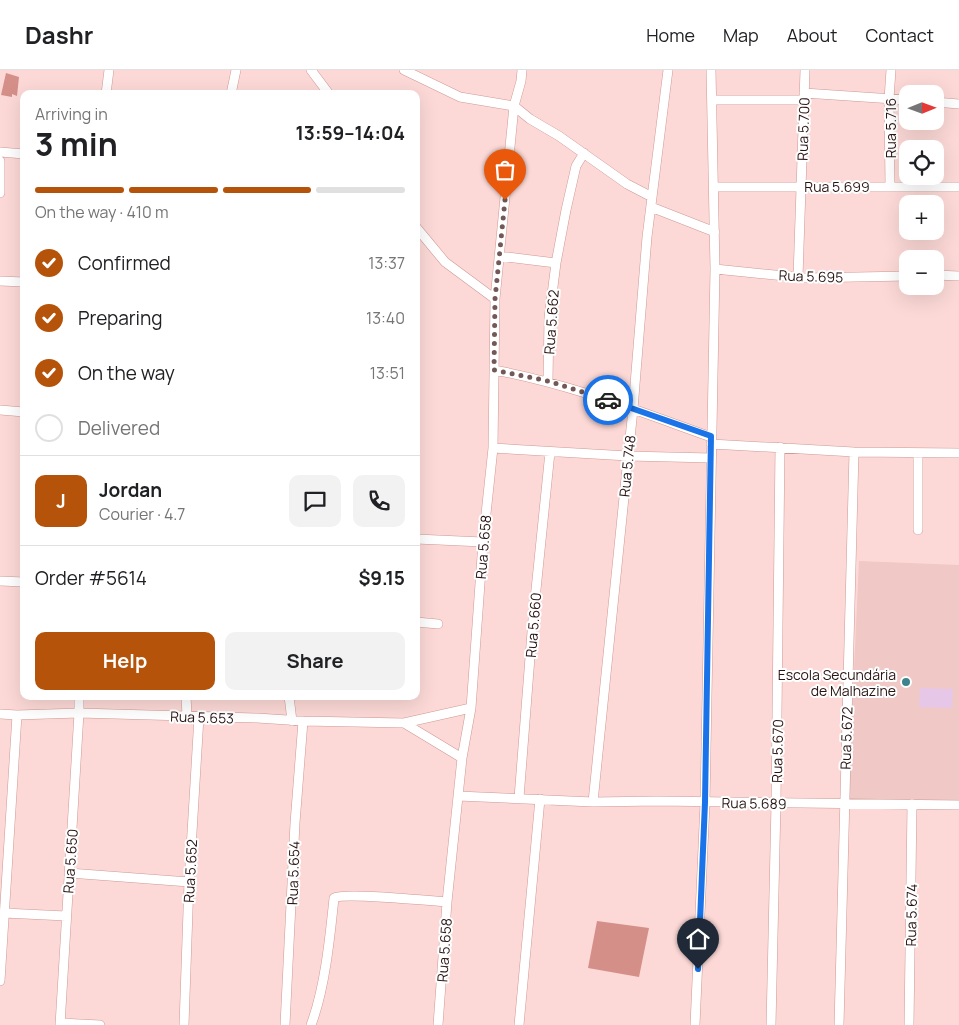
<!DOCTYPE html>
<meta charset="utf-8">
<style>
:root{--surface:#fff;--page:#f2f2f2;--text:#202124;--muted:#757577;--line:#e0e0e0;--accent:#b45309}
body{margin:0;font-family:Manrope,sans-serif;background:var(--page);color:var(--text);height:100vh;display:flex;flex-direction:column;font-size:19px;white-space:nowrap}
*{box-sizing:border-box;margin:0}
p{font-size:16px;color:var(--muted)}
.icon{flex:none;width:28px;height:28px;fill:none;stroke:currentColor;stroke-width:2;stroke-linecap:round;stroke-linejoin:round}
.map{position:relative;flex:1;overflow:hidden}
.sheet{position:absolute;left:20px;top:20px;width:400px;height:610px;display:flex;flex-direction:column;background:var(--surface);border-radius:10px;box-shadow:0 5px 20px #0002}
.sheet>*{flex:none}
.needle{width:32px;rotate:89deg}
.fabs{position:absolute;left:899px;top:15px;display:grid;gap:10px}
.fabs a{display:grid;place-items:center;width:45px;height:45px;border-radius:10px;background:var(--surface);box-shadow:0 5px 20px #0002;font-size:25px}
.pin{position:absolute;display:grid;place-items:center;width:42px;height:42px;color:#fff;margin:-51px -21px;border-radius:50% 50% 50% 0;rotate:-45deg;box-shadow:0 0 5px #0007}
.pin .icon{rotate:45deg}
.courier{position:absolute;display:grid;place-items:center;width:50px;height:50px;margin:-25px;border:4px solid #1a73e8;border-radius:50%;background:#fff;color:#222;box-shadow:0 1px 6px #0007}
.headline em{font-style:normal;font-weight:700}
.headline div{display:flex;flex-direction:column-reverse}
.headline{display:flex;align-items:center;justify-content:space-between;height:85px;padding:0 15px}
h1{font-size:32px;font-weight:700;line-height:38px}
.bar{display:grid;grid-template-columns:repeat(4,1fr);gap:8px 5px;align-content:center;height:60px;padding:0 15px}
.bar i{height:6px;border-radius:4px;background:var(--line)}
.bar .active{background:var(--accent)}
.bar p{grid-column:span 4}
.line{display:flex;align-items:center;gap:12px;padding:0 15px;border-top:1px solid var(--line)}
.line div{flex:1}
.round{display:grid;place-items:center;flex:none;width:52px;height:52px;border-radius:10px;background:var(--page)}
ol{padding:0 15px;list-style:none}
li{display:flex;align-items:center;gap:15px;height:55px}
li p{margin-inline-start:auto}
li .icon{padding:5px;border-radius:50%;background:var(--accent);color:#fff;stroke-width:4}
li:last-child{color:var(--muted)}
li i{width:28px;height:28px;border:2px solid var(--line);border-radius:50%}
.cta{display:flex;gap:10px;margin-top:auto;padding:10px 15px}
.cta a{flex:1;height:58px;border-radius:10px;background:var(--accent);color:#fff;font-size:20px;font-weight:700;line-height:58px;text-align:center}
.cta a+a{background:var(--page);color:var(--text)}
header{display:flex;align-items:center;gap:30px;box-sizing:border-box;height:70px;padding:0 25px;background:var(--surface);border-bottom:1px solid var(--line)}
header strong{font-size:24px}
nav{display:flex;gap:28px;margin-inline-start:auto;font-size:18px}
.map>svg:first-child{display:block}
</style>
<header>
<strong>Dashr</strong>
<nav><a>Home</a><a>Map</a><a>About</a><a>Contact</a></nav>
</header>
<div class="map">
<svg width="959" height="955" viewBox="0 0 959 955">
<rect width="100%" height="100%" fill="#fcd9d6"/>
<path fill="#f0c8c5" d="M859,491l100,4v237l-111,-3z"/>
<path fill="#e6c7e8" d="M920,618l33,1 -1,19 -33,-1z"/>
<path fill="#d58f89" d="M6,3l13,4 -2,19 -5,-2v3l-11,-2z
M597,851l52,7 -10,49 -51,-9z"/>
<g fill="none" stroke-linecap="round" stroke-linejoin="round">
<defs>
<path id="minor" d="M311,0l18,24
M404,0l56,27 54,9 16,13 29,17 68,48 25,13
M804,23l104,7
M106,24l3,-24
M231,24l5,-24
M713,30h90
M935,32l24,2
M0,82l24,2
M0,91v32
M715,117h244
M890,117l-1,-88 2,-29
M651,137l64,25
M416,157l29,35 50,37
M499,186l57,7
M715,199l90,9 103,-2
M935,205l24,1
M798,207l7,-207
M0,211l24,1
M494,300c76,14 144,41 217,67
M548,311l1,-63 7,-55 10,-53 10,-44 8,-13
M0,340l24,2
M711,374l143,8 105,1
M493,378l135,8 83,2
M918,460v-76
M416,469l67,3
M0,511l24,1
M416,552l22,2
M186,626l1,20
M289,626l3,25
M0,644l17,1 62,-2 178,5 46,3 101,2 67,-15
M404,653l58,35
M458,726l135,6 65,-1 301,4
M519,728l14,-179 17,-167
M593,732l40,-393 14,-172 21,-167
M69,803l120,9
M4,843l62,3
M0,911l17,-266
M60,953l40,2
M60,955l19,-312v-17
M184,955l5,-143 10,-165
M285,955l10,-202 8,-102
M311,955c14,-37 19,-88 23,-127 10,-6 96,3 113,4
M438,955l9,-123 15,-144 9,-50 12,-166 10,-94 2,-149 19,-193 7,-25 1,-11
M519,955l21,-226
M695,955l10,-222 10,-534 -4,-199
M771,955l5,-222 4,-356
M839,955l15,-573
M909,955l3,-221"/>
</defs>
<use href="#minor" stroke="#cf9994" stroke-width="10"/>
<use href="#minor" stroke="#fff" stroke-width="9"/>
</g>
<g fill="none" stroke-linecap="round" stroke-linejoin="round">
<path stroke="#725957" stroke-width="5" stroke-dasharray="0 9" d="M505,130l-10,99 -1,71 54,11 60,19"/>
<path stroke="#1a73e8" stroke-width="6" d="M608,330l103,36 -6,366 -7,167"/>
</g>
<circle fill="#3d848c" stroke="#fff" stroke-width="2" cx="906" cy="612" r="5"/>
<g text-anchor="middle" dominant-baseline="central" stroke-width="4" stroke-linejoin="round" paint-order="stroke">
<g font-size="14" fill="#281413" stroke="#fff">
<text transform="translate(890 58) rotate(-90)">Rua 5.716</text>
<text transform="translate(803 59) rotate(-88)">Rua 5.700</text>
<text x="837" y="116">Rua 5.699</text>
<text transform="translate(811 206) rotate(2)">Rua 5.695</text>
<text transform="translate(551 252) rotate(-86)">Rua 5.662</text>
<text transform="translate(627 396) rotate(-84)">Rua 5.748</text>
<text transform="translate(483 477) rotate(-85)">Rua 5.658</text>
<text transform="translate(533 555) rotate(-85)">Rua 5.660</text>
<text transform="translate(202 647) rotate(2)">Rua 5.653</text>
<text transform="translate(846 668) rotate(-88)">Rua 5.672</text>
<text transform="translate(777 681) rotate(-89)">Rua 5.670</text>
<text transform="translate(754 733) rotate(1)">Rua 5.689</text>
<text transform="translate(70 791) rotate(-86)">Rua 5.650</text>
<text transform="translate(190 801) rotate(-87)">Rua 5.652</text>
<text transform="translate(293 803) rotate(-88)">Rua 5.654</text>
<text transform="translate(911 845) rotate(-89)">Rua 5.674</text>
<text transform="translate(444 880) rotate(-86)">Rua 5.658</text>
</g>
<g font-size="14" fill="#281413" stroke="#fff" text-anchor="end">
<text x="896" y="604">Escola Secundária<tspan x="896" dy="16">de Malhazine</tspan></text>
</g>
</g>
</svg>
<div class="fabs">
<a><svg class="needle" viewBox="-14 -14 28 28"><path d="M0-13l5 13h-10z" fill="#e53935"/><path d="M0 13l5-13h-10z" fill="#757577"/></svg></a>
<a><svg class="icon" aria-label="locate" viewBox="0 0 24 24"><circle cx="12" cy="12" r="6"/><path d="M12 2v4M12 18v4M2 12h4M18 12h4"/></svg></a>
<a>+</a>
<a>−</a>
</div>
<div class="pin" style="left:505px;top:130px;background:#ea580c"><svg class="icon" aria-label="bag" viewBox="0 0 24 24"><path d="M5 8h14l-1 12H6zM9 8a3 3 0 0 1 6 0"/></svg></div>
<div class="pin" style="left:698px;top:899px;background:#1f2937"><svg class="icon" aria-label="home" viewBox="0 0 24 24"><path d="M3 11l9-7 9 7M6 9v11h12V9"/></svg></div>
<div class="courier" style="left:608px;top:330px"><svg class="icon" aria-label="car" viewBox="0 0 24 24"><path d="M5 17H2v-5l4-1 3-4h7l3 4 3 1v5h-3M9 17h6M6 11h13"/><circle cx="7" cy="17" r="2"/><circle cx="17" cy="17" r="2"/></svg></div>
<section class="sheet">
<div class="headline"><div><h1>3 min</h1><p>Arriving in</p></div><em>13:59–14:04</em></div>
<div class="bar"><i class="active"></i><i class="active"></i><i class="active"></i><i></i><p>On the way · 410 m</p></div>
<ol>
<li><svg class="icon" aria-label="check" viewBox="0 0 24 24"><path d="M5 12l5 5 9-10"/></svg>Confirmed<p>13:37</p></li>
<li><svg class="icon" aria-label="check" viewBox="0 0 24 24"><path d="M5 12l5 5 9-10"/></svg>Preparing<p>13:40</p></li>
<li><svg class="icon" aria-label="check" viewBox="0 0 24 24"><path d="M5 12l5 5 9-10"/></svg>On the way<p>13:51</p></li>
<li><i></i>Delivered</li>
</ol>
<div class="line" style="height:90px"><b class="round" style="background:var(--accent);color:#fff">J</b><div><b>Jordan</b><p>Courier · 4.7</p></div><a class="round"><svg class="icon" aria-label="chat" viewBox="0 0 24 24"><path d="M4 5h16v11H9l-5 4z"/></svg></a><a class="round"><svg class="icon" aria-label="phone" viewBox="0 0 24 24"><path d="M5 4h4l2 5-3 2q2 4 5 5l2-3 5 2v4C11 20 4 13 5 4z"/></svg></a></div>
<div class="line" style="height:65px"><div>Order #5614</div><b>$9.15</b></div>
<div class="cta"><a>Help</a><a>Share</a></div>
</section>
</div>
